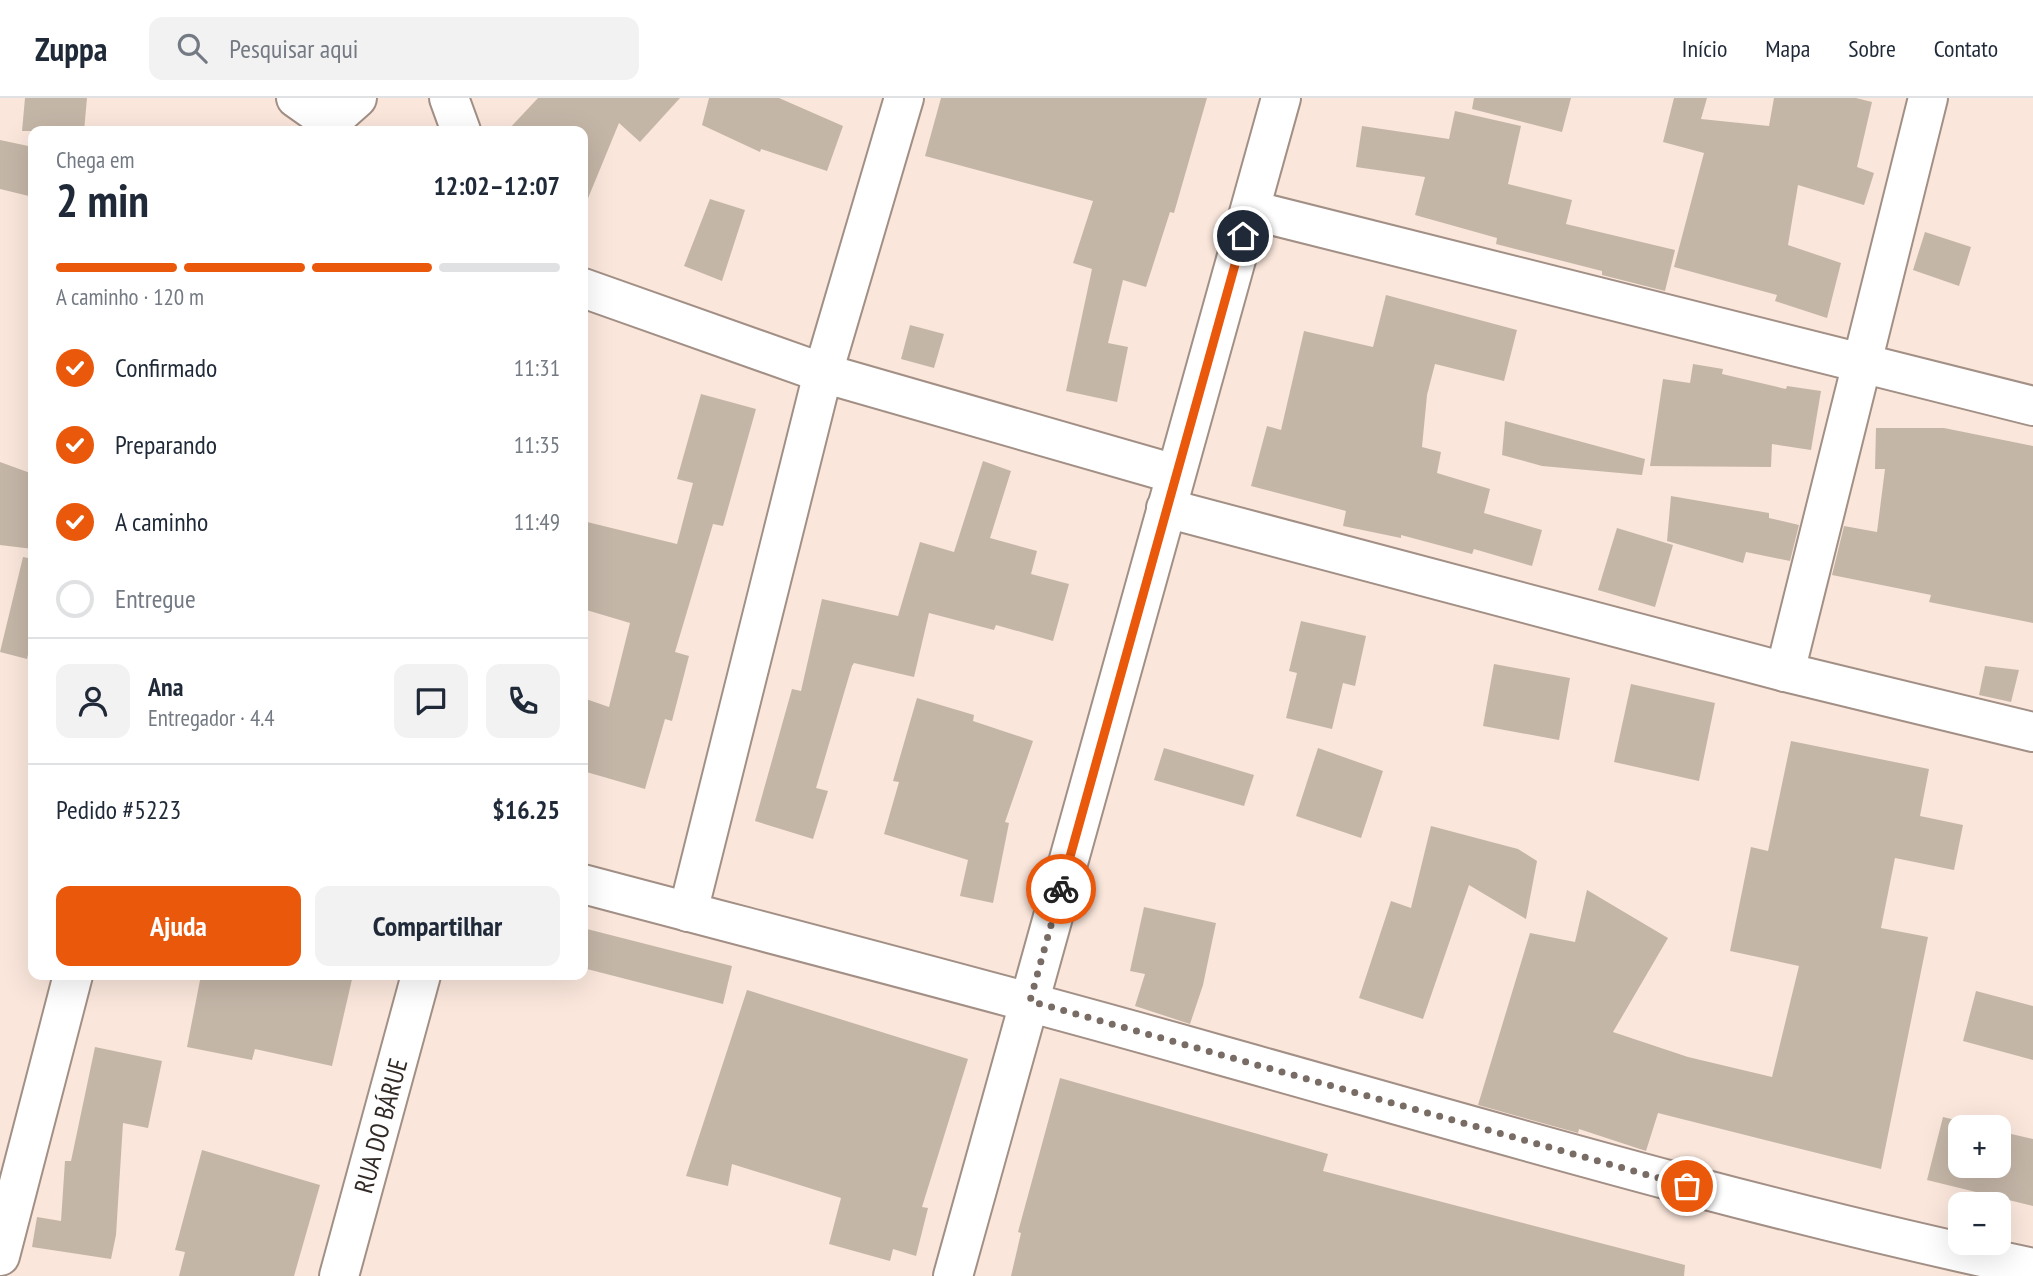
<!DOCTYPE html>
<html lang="pt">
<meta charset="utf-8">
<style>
:root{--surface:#fff;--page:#f2f2f3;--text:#1f2937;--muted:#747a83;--line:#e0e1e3;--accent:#ea580c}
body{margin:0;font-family:"PT Sans Narrow",sans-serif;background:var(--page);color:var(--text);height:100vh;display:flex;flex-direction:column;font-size:26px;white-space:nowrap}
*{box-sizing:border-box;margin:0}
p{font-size:23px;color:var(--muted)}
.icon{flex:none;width:38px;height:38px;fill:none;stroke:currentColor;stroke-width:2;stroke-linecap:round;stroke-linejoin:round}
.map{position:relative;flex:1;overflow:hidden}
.side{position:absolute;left:28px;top:28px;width:560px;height:854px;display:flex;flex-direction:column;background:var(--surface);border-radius:14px;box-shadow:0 7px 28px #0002}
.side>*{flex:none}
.buttons{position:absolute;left:1948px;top:1017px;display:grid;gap:14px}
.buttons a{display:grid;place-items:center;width:63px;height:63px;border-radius:14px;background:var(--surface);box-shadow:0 7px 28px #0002;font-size:35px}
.pin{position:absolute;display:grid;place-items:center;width:60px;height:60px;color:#fff;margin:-30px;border:4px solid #fff;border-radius:50%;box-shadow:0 2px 7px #0007}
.courier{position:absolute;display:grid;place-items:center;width:70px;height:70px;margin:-35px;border:5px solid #ea580c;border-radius:50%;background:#fff;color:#222;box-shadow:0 2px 9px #0007}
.head em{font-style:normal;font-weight:700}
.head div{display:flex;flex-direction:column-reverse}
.head{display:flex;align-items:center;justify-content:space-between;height:119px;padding:0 28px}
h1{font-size:46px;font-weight:700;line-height:52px}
.bar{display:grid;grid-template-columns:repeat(4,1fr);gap:10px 7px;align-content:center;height:84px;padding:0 28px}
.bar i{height:9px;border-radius:5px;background:var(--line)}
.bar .selected{background:var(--accent)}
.bar p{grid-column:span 4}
.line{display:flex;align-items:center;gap:18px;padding:0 28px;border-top:2px solid var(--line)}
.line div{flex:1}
.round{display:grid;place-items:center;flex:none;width:74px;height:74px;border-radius:14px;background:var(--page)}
ol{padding:0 28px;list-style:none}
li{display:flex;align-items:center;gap:21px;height:77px}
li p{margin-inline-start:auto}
li .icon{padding:7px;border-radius:50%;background:var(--accent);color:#fff;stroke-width:4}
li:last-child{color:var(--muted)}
li i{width:38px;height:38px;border:4px solid var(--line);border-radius:50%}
.button{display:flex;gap:14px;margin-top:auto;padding:14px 28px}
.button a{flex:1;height:80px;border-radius:14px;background:var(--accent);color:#fff;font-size:28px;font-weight:700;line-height:80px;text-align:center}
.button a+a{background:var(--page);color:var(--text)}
header{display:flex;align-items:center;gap:42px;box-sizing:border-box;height:98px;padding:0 35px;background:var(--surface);border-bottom:2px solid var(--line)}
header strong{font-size:33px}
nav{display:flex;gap:38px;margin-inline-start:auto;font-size:24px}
.search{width:490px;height:63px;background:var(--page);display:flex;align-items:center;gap:18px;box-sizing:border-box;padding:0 24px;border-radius:14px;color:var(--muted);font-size:26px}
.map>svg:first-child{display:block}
</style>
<header>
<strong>Zuppa</strong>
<div class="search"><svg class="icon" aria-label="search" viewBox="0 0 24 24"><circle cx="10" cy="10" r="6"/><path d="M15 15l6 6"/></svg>Pesquisar aqui</div>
<nav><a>Início</a><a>Mapa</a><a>Sobre</a><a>Contato</a></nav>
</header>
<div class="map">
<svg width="2033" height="1178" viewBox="0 0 2033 1178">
<rect width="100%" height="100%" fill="#fae6db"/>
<path fill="#c4b6a7" d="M25,0h62l-3,33h-62z
M538,0h142l-40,44 -21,-19 -35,85 -1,-77h-76z
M709,0h70l64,28 -16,45 -66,-22 -1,3 -58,-27z
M941,0h266l-33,115 -4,-1 -24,75 -23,-7 -15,63 20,4 -11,55 -51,-11 26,-122 -19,-6 20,-62 -168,-45z
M1474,0h97l-9,34 -90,-23z
M1674,0h33l-6,21 68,7 5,-28h82l16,4 -15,65 17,6 -10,32 -66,-20 -10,60 53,18 -14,55 -52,-17 2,-6 -103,-28 30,-114 -41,-11z
M1455,13l66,15 -13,58 64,16 -6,24 109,26 -10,41 -63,-16v-4l-106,-27 1,-6 -82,-23 10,-38 -69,-10 6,-41 87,13z
M0,42l33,7v50l-33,-8z
M710,101l35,11 -23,71 -38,-15z
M1925,134l46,15 -12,39 -46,-16z
M1386,197l131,35 -13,51 -69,-17 -8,31 -5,52 19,5 -4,21 53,16 -6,24 58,17 -10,36 -58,-17 -2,5 -71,-19v3l-58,-12 3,-15 -95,-25 16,-60 14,4 23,-99 69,16z
M910,227l34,9 -10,34 -33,-9z
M1693,266l30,5 -1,5 64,15 1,-3 34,5 -10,59 -39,-6 -1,23 -121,-1 13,-87 27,4z
M701,296l55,15 -33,117 -10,-2 -38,128 14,4 -17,65 -7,-2 -20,70 -62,-18v-73l26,9 21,-84 -47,-14v-88l94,23 16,-61 -16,-4z
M1505,323l140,38 -3,16 -100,-9 -40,-11z
M1876,330h68l89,18v177l-104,-21 2,-7 -99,-20 12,-49 33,6 8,-63h-10z
M983,363l28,10 -21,67 47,13 -6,23 38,10 -16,57 -57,-16 -2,5 -65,-17 -15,64 -60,-14 -2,3 -36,122 12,3 -15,48 -58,-18 37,-132 9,2 21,-92 76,17 22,-74 34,10z
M0,364l33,12v75l-33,-4z
M1671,398l98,17v5l30,7 -9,36 -44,-9 -3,11 -76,-22z
M1617,430l56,17 -18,62 -57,-17z
M23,459l10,2v74l-6,26 -27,-7z
M1301,523l65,15 -11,50 -12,-3 -11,46 -46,-11 11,-45 -8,-2z
M1494,566l76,14 -11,62 -76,-14z
M1985,568l34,4 -8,32 -32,-7z
M1631,586l84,19 -16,78 -85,-19z
M917,600l57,17 -1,6 60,20 -28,81 4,1 -16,80 -33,-7 8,-36 -84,-26 15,-52 -6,-1z
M1791,643l138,28 -9,47 43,9 -9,45 -59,-12 -14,70 47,9 -47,232 -223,-56 -12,38 -67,-22 -1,4 -100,-28 52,-172 45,9 12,-52 81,48 -55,94 75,25 84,20 27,-111 -69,-15 21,-104 17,4z
M1164,650l90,27 -10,31 -90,-26z
M1318,650l65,23 -22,67 -65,-22z
M1431,728l87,23 19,12 -11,58 -57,-34 -46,134 -64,-21 32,-97 20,7z
M1144,809l72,16 -13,62 -13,39 -55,-18 10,-32 -15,-3z
M583,830l149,38 -9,38 -140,-36z
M201,877h152l-21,91 -77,-17 -3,11 -65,-13z
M747,892l221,69 -46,148 6,1 -12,48 -23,-7 -3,12 -61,-17 12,-46 -109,-34 -4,22 -42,-10z
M1976,893l57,15v54l-70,-19z
M95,949l67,14 -14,67 -25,-5 -7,112 -5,24 -79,-12 5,-30 24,4 4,-60h6z
M1060,980l268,76 -5,17 362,94 -1,11h-673l10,-43 -3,-1z
M1943,1019l41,10h-24v39h38v-35l35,8v67l-106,-26z
M202,1052l118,35 -26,91h-115l6,-24 -10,-2z"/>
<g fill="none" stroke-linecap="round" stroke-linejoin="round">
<defs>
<g id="minor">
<path d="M296,0l34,24"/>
<path d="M449,0l12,33"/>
<path d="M327,33l3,-9 27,-24"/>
<path d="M1251,112l782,196"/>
<path d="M583,190l240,85 352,101"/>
<path d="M1166,410l619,164 248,60"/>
<path d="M1785,574l143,-574"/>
<path d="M583,786c211,56 423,110 633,170 272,76 541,156 817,214"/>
<path d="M688,814l135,-539 81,-275"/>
<path d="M0,1158l73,-281"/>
<path id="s1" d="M339,1178l82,-301"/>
<path d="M953,1178l328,-1178"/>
</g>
</defs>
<use href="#minor" stroke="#a28f85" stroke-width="42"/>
<use href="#minor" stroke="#fff" stroke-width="38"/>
</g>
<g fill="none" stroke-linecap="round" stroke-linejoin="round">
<path stroke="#786c65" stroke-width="7" stroke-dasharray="0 12.6" d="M1061,791l-31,112 657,185"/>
<path stroke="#ea580c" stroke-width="9" d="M1061,791l182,-653"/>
</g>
<g text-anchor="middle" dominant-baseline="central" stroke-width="6" stroke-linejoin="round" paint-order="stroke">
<g font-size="26" fill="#322a26" stroke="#fff6f2">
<text stroke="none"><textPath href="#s1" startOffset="156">RUA DO BÁRUE</textPath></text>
</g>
</g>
</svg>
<div class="buttons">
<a>+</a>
<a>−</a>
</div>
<div class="pin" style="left:1687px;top:1088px;background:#ea580c"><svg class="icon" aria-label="bag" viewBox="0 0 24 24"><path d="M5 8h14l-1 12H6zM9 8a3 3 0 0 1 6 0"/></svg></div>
<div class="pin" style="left:1243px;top:138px;background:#1f2937"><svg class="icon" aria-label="home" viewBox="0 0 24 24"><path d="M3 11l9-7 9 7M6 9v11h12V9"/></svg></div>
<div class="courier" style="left:1061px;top:791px"><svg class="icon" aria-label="bike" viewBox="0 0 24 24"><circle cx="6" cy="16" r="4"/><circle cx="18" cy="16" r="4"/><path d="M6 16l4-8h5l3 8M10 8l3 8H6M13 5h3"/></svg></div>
<section class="side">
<div class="head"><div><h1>2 min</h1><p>Chega em</p></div><em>12:02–12:07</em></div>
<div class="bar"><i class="selected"></i><i class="selected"></i><i class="selected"></i><i></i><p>A caminho · 120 m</p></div>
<ol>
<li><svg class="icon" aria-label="check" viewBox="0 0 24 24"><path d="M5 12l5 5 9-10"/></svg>Confirmado<p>11:31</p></li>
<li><svg class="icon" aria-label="check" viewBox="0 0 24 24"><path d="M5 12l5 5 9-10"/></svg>Preparando<p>11:35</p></li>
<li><svg class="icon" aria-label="check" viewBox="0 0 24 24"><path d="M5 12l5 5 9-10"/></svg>A caminho<p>11:49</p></li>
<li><i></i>Entregue</li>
</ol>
<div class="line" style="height:126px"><a class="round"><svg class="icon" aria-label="person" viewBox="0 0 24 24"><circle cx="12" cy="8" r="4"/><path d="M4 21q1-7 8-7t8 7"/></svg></a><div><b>Ana</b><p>Entregador · 4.4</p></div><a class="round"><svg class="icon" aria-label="chat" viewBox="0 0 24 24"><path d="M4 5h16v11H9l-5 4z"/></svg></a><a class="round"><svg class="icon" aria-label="phone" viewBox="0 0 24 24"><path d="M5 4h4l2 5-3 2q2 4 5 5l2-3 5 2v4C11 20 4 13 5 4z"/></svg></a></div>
<div class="line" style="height:91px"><div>Pedido #5223</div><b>$16.25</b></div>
<div class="button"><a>Ajuda</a><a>Compartilhar</a></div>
</section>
</div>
